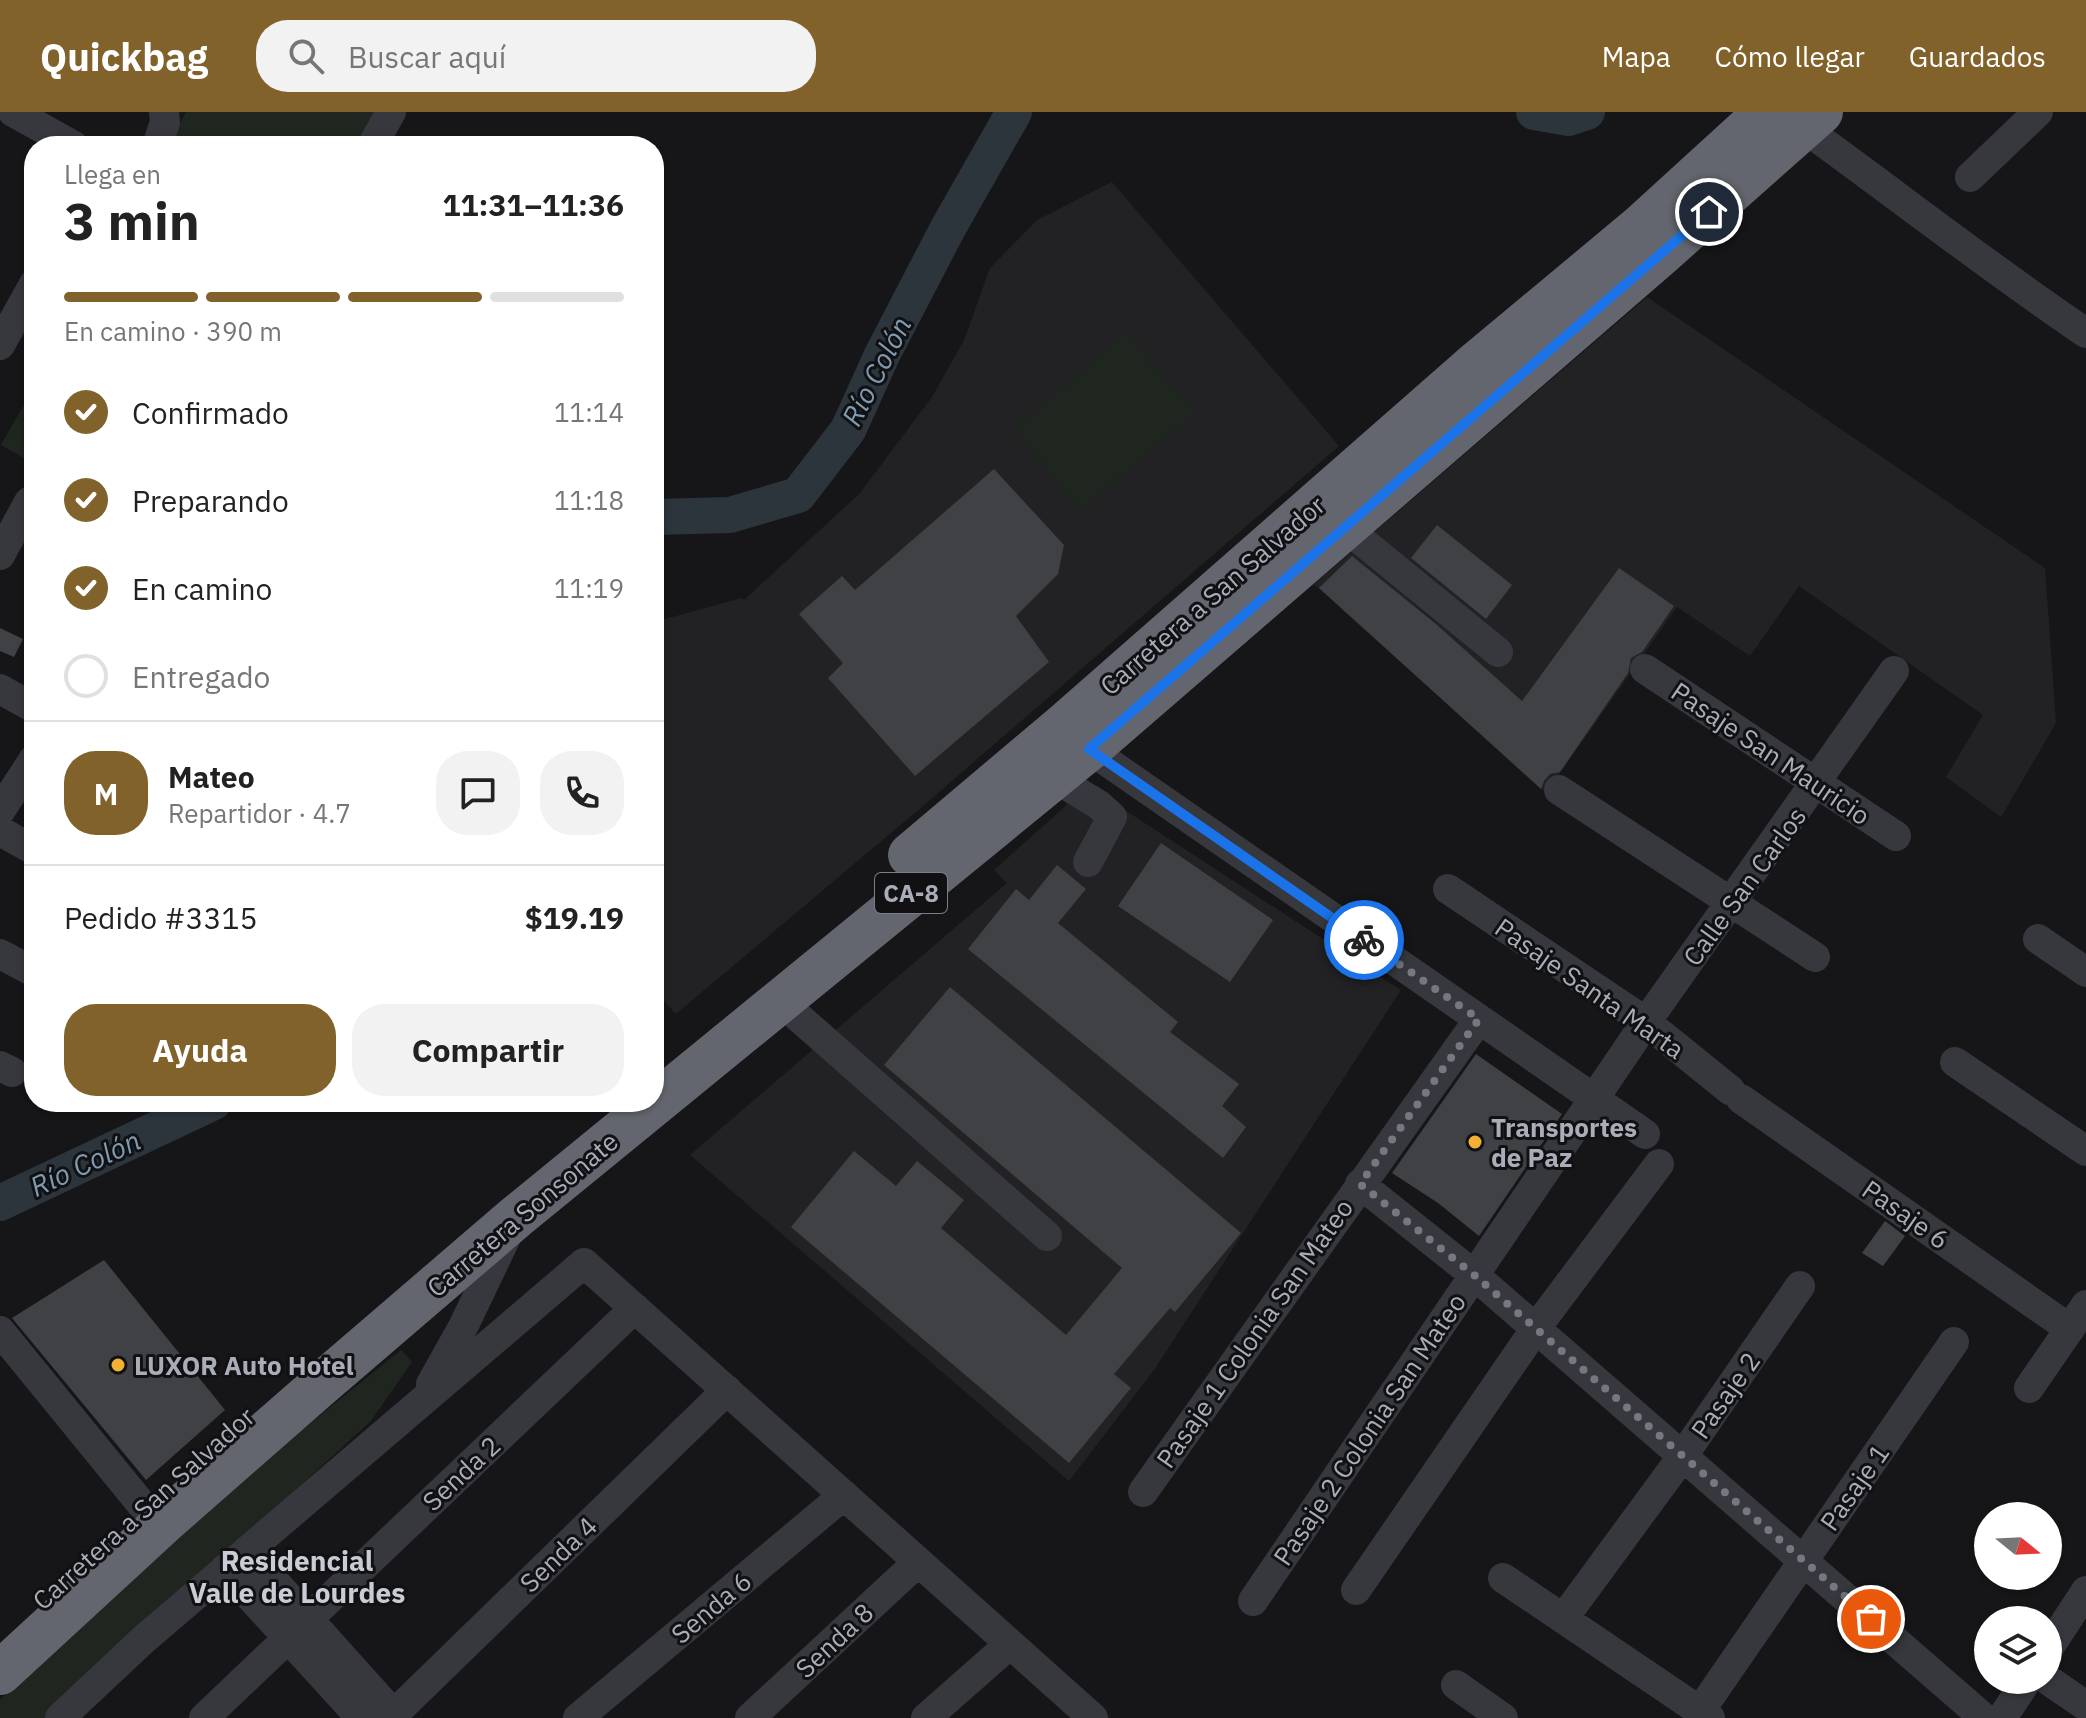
<!DOCTYPE html>
<html lang="es">
<meta charset="utf-8">
<style>
:root{--surface:#fff;--page:#f2f2f2;--text:#222;--muted:#767676;--line:#e0e0e0;--accent:#80622a}
body{margin:0;font-family:"IBM Plex Sans",sans-serif;background:var(--page);color:var(--text);height:100vh;display:flex;flex-direction:column;font-size:30px;white-space:nowrap}
*{box-sizing:border-box;margin:0}
p{font-size:26px;color:var(--muted)}
.icon{flex:none;width:44px;height:44px;fill:none;stroke:currentColor;stroke-width:2;stroke-linecap:round;stroke-linejoin:round}
.map{position:relative;flex:1;overflow:hidden}
.drawer{position:absolute;left:24px;top:24px;width:640px;height:976px;display:flex;flex-direction:column;background:var(--surface);border-radius:32px;box-shadow:0 2px 6px #0004}
.drawer>*{flex:none}
.needle{width:52px;rotate:108deg}
.controls{position:absolute;left:1974px;top:1390px;display:grid;gap:16px}
.controls a{display:grid;place-items:center;width:88px;height:88px;border-radius:50%;background:var(--surface);box-shadow:0 2px 6px #0004;font-size:40px}
.pin{position:absolute;display:grid;place-items:center;width:68px;height:68px;color:#fff;margin:-34px;border:4px solid #fff;border-radius:50%;box-shadow:0 2px 8px #0007}
.courier{position:absolute;display:grid;place-items:center;width:80px;height:80px;margin:-40px;border:6px solid #1a73e8;border-radius:50%;background:#fff;color:#222;box-shadow:0 2px 10px #0007}
.summary em{font-style:normal;font-weight:800}
.summary div{display:flex;flex-direction:column-reverse}
.summary{display:flex;align-items:center;justify-content:space-between;height:136px;padding:0 40px}
h1{font-size:52px;font-weight:800;line-height:60px}
.bar{display:grid;grid-template-columns:repeat(4,1fr);gap:12px 8px;align-content:center;height:96px;padding:0 40px}
.bar i{height:10px;border-radius:6px;background:var(--line)}
.bar .current{background:var(--accent)}
.bar p{grid-column:span 4}
.line{display:flex;align-items:center;gap:20px;padding:0 40px;border-top:2px solid var(--line)}
.line div{flex:1}
.round{display:grid;place-items:center;flex:none;width:84px;height:84px;border-radius:32px;background:var(--page)}
ol{padding:0 40px;list-style:none}
li{display:flex;align-items:center;gap:24px;height:88px}
li p{margin-inline-start:auto}
li .icon{padding:8px;border-radius:50%;background:var(--accent);color:#fff;stroke-width:4}
li:last-child{color:var(--muted)}
li i{width:44px;height:44px;border:4px solid var(--line);border-radius:50%}
.button{display:flex;gap:16px;margin-top:auto;padding:16px 40px}
.button a{flex:1;height:92px;border-radius:32px;background:var(--accent);color:#fff;font-size:32px;font-weight:800;line-height:92px;text-align:center}
.button a+a{background:var(--page);color:var(--text)}
header{display:flex;align-items:center;gap:48px;box-sizing:border-box;height:112px;padding:0 40px;background:var(--accent);color:#fff}
header strong{font-size:38px}
nav{display:flex;gap:44px;margin-inline-start:auto;font-size:28px}
.search{width:560px;height:72px;background:var(--page);display:flex;align-items:center;gap:20px;box-sizing:border-box;padding:0 28px;border-radius:32px;color:var(--muted);font-size:30px}
.map>svg:first-child{display:block}
</style>
<header>
<strong>Quickbag</strong>
<div class="search"><svg class="icon" aria-label="search" viewBox="0 0 24 24"><circle cx="10" cy="10" r="6"/><path d="M15 15l6 6"/></svg>Buscar aquí</div>
<nav><a>Mapa</a><a>Cómo llegar</a><a>Guardados</a></nav>
</header>
<div class="map">
<svg width="2086" height="1606" viewBox="0 0 2086 1606">
<rect width="100%" height="100%" fill="#161618"/>
<path fill="#222225" d="M1112,70l227,264 -423,366 -240,202 -22,-24v-368l88,-24 2,2 116,-107 72,-96 32,-57 26,-72 47,-48z
M1647,185l398,271 11,155 -55,94 -55,-40 37,-62 -184,-129 -49,70 -73,-49 -131,186 -232,-209z
M1088,674l313,204 -247,380 -85,111 -379,-326 317,-272 -13,-13z"/>
<path fill="#1e261f" d="M186,0h190l-19,34h-190z
M1126,219l70,82 -116,99 -66,-82z
M34,275v77l-33,-19z
M401,1238l11,12 -41,59 -325,297h-46v-18l199,-187z"/>
<g fill="none" stroke-linecap="round" stroke-linejoin="round">
<path stroke="#2c353c" stroke-width="36" d="M1534,0l35,6 18,-6
M654,405l76,-2 68,-20 50,-65 34,-75 66,-127 66,-116
M0,1091l214,-101"/>
</g>
<path fill="#404145" d="M994,357l70,76 -6,29 -42,42 33,46 -134,114 -87,-98 15,-15 -44,-49 43,-38 13,14z
M1437,413l75,60 -26,34 -75,-61z
M1352,444l84,68 86,77 97,-133 55,38 -32,46 -11,6 -3,15 -68,99 -10,2 -6,7 -3,8 -222,-201z
M0,516l23,11 -9,18 -14,-6z
M1161,731l112,77 -43,62 -112,-76z
M1057,753l29,24 -28,34 120,99 -8,10 69,52 -17,22 24,21 -23,31 -255,-209 48,-60 13,11z
M950,875l291,246 -66,79 -5,-4 -56,66 17,14 -62,75 -278,-236 63,-76 42,35 21,-25 47,39 -23,28 125,107 56,-67 -238,-203z
M1476,942l86,60 -83,122 -41,-33 -46,-30z
M1885,1109l20,15 -22,30 -21,-13z
M104,1148l121,150 -79,70 -134,-162z"/>
<g fill="none" stroke-linecap="round" stroke-linejoin="round">
<path stroke="#37383d" stroke-width="30" d="M13,0l61,34
M1804,16c94,68 186,140 282,205
M157,34l8,-24 -1,-10
M372,34l19,-34
M1970,65l68,-65
M0,233l34,-61
M1346,416l152,124
M0,443l29,-53
M1645,557l251,167
M0,577l34,19
M1089,637l556,385
M1053,665l46,28 13,12 -24,45
M1559,678l256,167
M0,699l34,-52
M0,719l34,19
M1448,777l198,133 84,68
M2038,827l48,33
M0,842l34,18
M779,888l268,236
M1955,950l131,89
M0,954l12,6
M1741,987l329,230
M1360,1072l113,90 511,444
M0,1219l142,174
M431,1272l33,-59 45,-94
M2029,1276l57,-83
M1143,1380l336,-473
M247,1439l150,167
M225,1457l136,149
M1503,1466l207,140
M1356,1478l180,-262 123,-164
M1253,1489l393,-579 248,-351
M1563,1507l119,-162 118,-171
M2048,1537l38,-58
M2048,1568l38,26
M1456,1573l47,33
M1700,1599l254,-369
M60,1606l83,-78 441,-377 509,455
M204,1606l431,-410
M390,1606l337,-328
M578,1606l266,-223
M750,1606l168,-156
M926,1606l84,-74
M2002,1606l25,-38"/>
<path stroke="#63666e" stroke-width="44" d="M910,743l154,-130 408,-358 168,-140 126,-115
M0,1561l164,-151 154,-135 198,-170 573,-468 572,-495 160,-142"/>
</g>
<g fill="none" stroke-linecap="round" stroke-linejoin="round">
<path stroke="#757880" stroke-width="8" stroke-dasharray="0 14.4" d="M1364,828l115,79 -119,165 113,90 398,345"/>
<path stroke="#1a73e8" stroke-width="10" d="M1364,828l-275,-191 620,-537"/>
</g>
<g fill="#f2b134" stroke="#111113" stroke-width="3">
<circle cx="1475" cy="1030" r="8"/>
<circle cx="118" cy="1253" r="8"/>
</g>
<g text-anchor="middle" dominant-baseline="central" stroke-width="6" stroke-linejoin="round" paint-order="stroke">
<rect fill="#111113" stroke="#7b7e86" stroke-width="2" x="875" y="761" width="72" height="40" rx="6"/>
<g font-size="24" font-weight="bold" fill="#a8adb8">
<text x="911" y="781">CA-8</text>
</g>
<g font-size="26" fill="#a8adb8" stroke="#111113">
<text transform="translate(1212 483) rotate(-41)">Carretera a San Salvador</text>
<text transform="translate(1771 641) rotate(34)">Pasaje San Mauricio</text>
<text transform="translate(1744 774) rotate(-54)">Calle San Carlos</text>
<text transform="translate(1590 876) rotate(35)">Pasaje Santa Marta</text>
<text transform="translate(522 1102) rotate(-40)">Carretera Sonsonate</text>
<text transform="translate(1906 1102) rotate(35)">Pasaje 6</text>
<text transform="translate(1254 1221) rotate(-55)">Pasaje 1 Colonia San Mateo</text>
<text transform="translate(1725 1283) rotate(-55)">Pasaje 2</text>
<text transform="translate(1369 1317) rotate(-56)">Pasaje 2 Colonia San Mateo</text>
<text transform="translate(461 1361) rotate(-43)">Senda 2</text>
<text transform="translate(1854 1375) rotate(-55)">Pasaje 1</text>
<text transform="translate(143 1396) rotate(-42)">Carretera a San Salvador</text>
<text transform="translate(558 1442) rotate(-44)">Senda 4</text>
<text transform="translate(711 1495) rotate(-40)">Senda 6</text>
<text transform="translate(834 1528) rotate(-43)">Senda 8</text>
</g>
<g font-size="26" font-weight="bold" fill="#a8adb8" stroke="#111113" text-anchor="start">
<text x="1491" y="1015">Transportes<tspan x="1491" dy="30">de Paz</tspan></text>
<text x="134" y="1253">LUXOR Auto Hotel</text>
</g>
<g font-size="28" font-style="italic" fill="#7f9bb3" stroke="#111113">
<text transform="translate(876 259) rotate(-63)">Río Colón</text>
<text transform="translate(85 1051) rotate(-25)">Río Colón</text>
</g>
<g font-size="28" font-weight="bold" fill="#c9ccd4" stroke="#111113">
<text x="297" y="1448">Residencial<tspan x="297" dy="32">Valle de Lourdes</tspan></text>
</g>
</g>
</svg>
<div class="controls">
<a><svg class="needle" viewBox="-14 -14 28 28"><path d="M0-13l5 13h-10z" fill="#e53935"/><path d="M0 13l5-13h-10z" fill="#767676"/></svg></a>
<a><svg class="icon" aria-label="layers" viewBox="0 0 24 24"><path d="M12 4l9 5-9 5-9-5zM3 14l9 5 9-5"/></svg></a>
</div>
<div class="pin" style="left:1871px;top:1507px;background:#ea580c"><svg class="icon" aria-label="bag" viewBox="0 0 24 24"><path d="M5 8h14l-1 12H6zM9 8a3 3 0 0 1 6 0"/></svg></div>
<div class="pin" style="left:1709px;top:100px;background:#1f2937"><svg class="icon" aria-label="home" viewBox="0 0 24 24"><path d="M3 11l9-7 9 7M6 9v11h12V9"/></svg></div>
<div class="courier" style="left:1364px;top:828px"><svg class="icon" aria-label="bike" viewBox="0 0 24 24"><circle cx="6" cy="16" r="4"/><circle cx="18" cy="16" r="4"/><path d="M6 16l4-8h5l3 8M10 8l3 8H6M13 5h3"/></svg></div>
<section class="drawer">
<div class="summary"><div><h1>3 min</h1><p>Llega en</p></div><em>11:31–11:36</em></div>
<div class="bar"><i class="current"></i><i class="current"></i><i class="current"></i><i></i><p>En camino · 390 m</p></div>
<ol>
<li><svg class="icon" aria-label="check" viewBox="0 0 24 24"><path d="M5 12l5 5 9-10"/></svg>Confirmado<p>11:14</p></li>
<li><svg class="icon" aria-label="check" viewBox="0 0 24 24"><path d="M5 12l5 5 9-10"/></svg>Preparando<p>11:18</p></li>
<li><svg class="icon" aria-label="check" viewBox="0 0 24 24"><path d="M5 12l5 5 9-10"/></svg>En camino<p>11:19</p></li>
<li><i></i>Entregado</li>
</ol>
<div class="line" style="height:144px"><b class="round" style="background:var(--accent);color:#fff">M</b><div><b>Mateo</b><p>Repartidor · 4.7</p></div><a class="round"><svg class="icon" aria-label="chat" viewBox="0 0 24 24"><path d="M4 5h16v11H9l-5 4z"/></svg></a><a class="round"><svg class="icon" aria-label="phone" viewBox="0 0 24 24"><path d="M5 4h4l2 5-3 2q2 4 5 5l2-3 5 2v4C11 20 4 13 5 4z"/></svg></a></div>
<div class="line" style="height:104px"><div>Pedido #3315</div><b>$19.19</b></div>
<div class="button"><a>Ayuda</a><a>Compartir</a></div>
</section>
</div>
